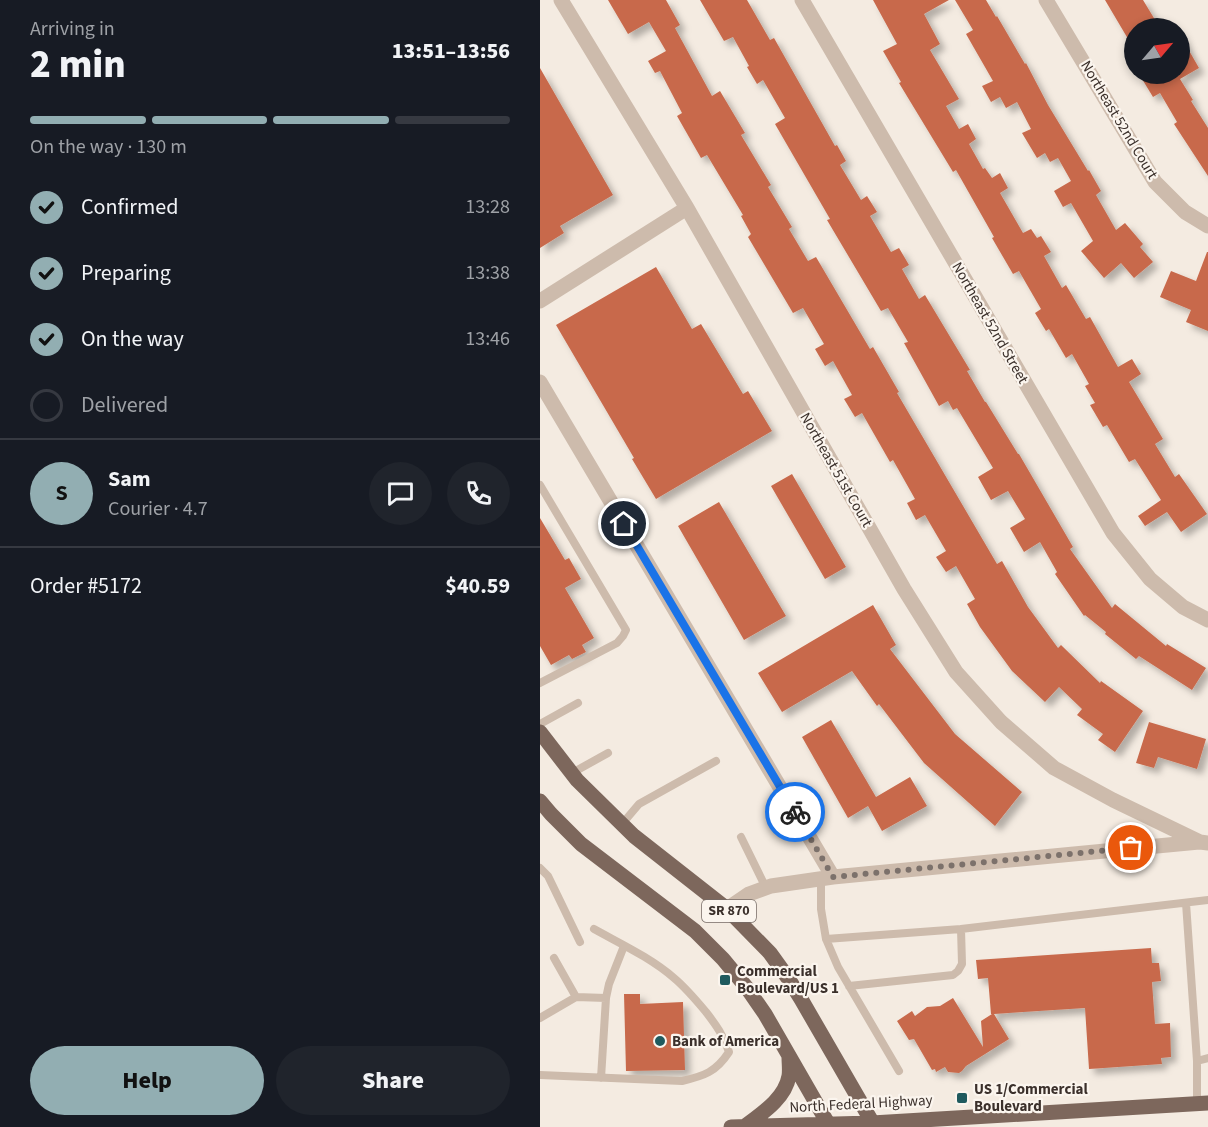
<!DOCTYPE html>
<meta charset="utf-8">
<style>
:root{--surface:#171b24;--page:#20242c;--text:#f1f3f6;--muted:#9ea1a6;--line:#363941;--accent:#92aeb2}
body{margin:0;font-family:"Source Sans 3",sans-serif;background:var(--page);color:var(--text);height:100vh;display:flex;flex-direction:column;font-size:22px;white-space:nowrap}
*{box-sizing:border-box;margin:0}
p{font-size:20px;color:var(--muted)}
.icon{flex:none;width:33px;height:33px;fill:none;stroke:currentColor;stroke-width:2;stroke-linecap:round;stroke-linejoin:round}
.map{position:relative;flex:1;overflow:hidden}
.panel{display:flex;flex-direction:column;background:var(--surface);width:540px}
.panel>*{flex:none}
.needle{width:39px;rotate:61deg}
.controls{position:absolute;left:584px;top:18px;display:grid;gap:12px}
.controls a{display:grid;place-items:center;width:66px;height:66px;border-radius:50%;background:var(--surface);box-shadow:0 3px 9px #0003;font-size:30px}
.pin{position:absolute;display:grid;place-items:center;width:51px;height:51px;color:#fff;margin:-26px;border:3px solid #fff;border-radius:50%;box-shadow:0 2px 6px #0007}
.courier{position:absolute;display:grid;place-items:center;width:60px;height:60px;margin:-30px;border:4px solid #1a73e8;border-radius:50%;background:#fff;color:#222;box-shadow:0 2px 8px #0007}
.summary em{font-style:normal;font-weight:800}
.summary div{display:flex;flex-direction:column-reverse}
.summary{display:flex;align-items:center;justify-content:space-between;height:102px;padding:0 30px}
h1{font-size:39px;font-weight:800;line-height:45px}
.bar{display:grid;grid-template-columns:repeat(4,1fr);gap:9px 6px;align-content:center;height:72px;padding:0 30px}
.bar i{height:8px;border-radius:4px;background:var(--line)}
.bar .active{background:var(--accent)}
.bar p{grid-column:span 4}
.line{display:flex;align-items:center;gap:15px;padding:0 30px;border-top:2px solid var(--line)}
.line div{flex:1}
.round{display:grid;place-items:center;flex:none;width:63px;height:63px;border-radius:32px;background:var(--page)}
ol{padding:0 30px;list-style:none}
li{display:flex;align-items:center;gap:18px;height:66px}
li p{margin-inline-start:auto}
li .icon{padding:6px;border-radius:50%;background:var(--accent);color:#111;stroke-width:4}
li:last-child{color:var(--muted)}
li i{width:33px;height:33px;border:3px solid var(--line);border-radius:50%}
.cta{display:flex;gap:12px;margin-top:auto;padding:12px 30px}
.cta a{flex:1;height:69px;border-radius:36px;background:var(--accent);color:#111;font-size:24px;font-weight:800;line-height:69px;text-align:center}
.cta a+a{background:var(--page);color:var(--text)}
main{display:flex;flex:1;min-height:0}
.map>svg:first-child{display:block}
</style>
<main>
<section class="panel">
<div class="summary"><div><h1>2 min</h1><p>Arriving in</p></div><em>13:51–13:56</em></div>
<div class="bar"><i class="active"></i><i class="active"></i><i class="active"></i><i></i><p>On the way · 130 m</p></div>
<ol>
<li><svg class="icon" aria-label="check" viewBox="0 0 24 24"><path d="M5 12l5 5 9-10"/></svg>Confirmed<p>13:28</p></li>
<li><svg class="icon" aria-label="check" viewBox="0 0 24 24"><path d="M5 12l5 5 9-10"/></svg>Preparing<p>13:38</p></li>
<li><svg class="icon" aria-label="check" viewBox="0 0 24 24"><path d="M5 12l5 5 9-10"/></svg>On the way<p>13:46</p></li>
<li><i></i>Delivered</li>
</ol>
<div class="line" style="height:108px"><b class="round" style="background:var(--accent);color:#111">S</b><div><b>Sam</b><p>Courier · 4.7</p></div><a class="round"><svg class="icon" aria-label="chat" viewBox="0 0 24 24"><path d="M4 5h16v11H9l-5 4z"/></svg></a><a class="round"><svg class="icon" aria-label="phone" viewBox="0 0 24 24"><path d="M5 4h4l2 5-3 2q2 4 5 5l2-3 5 2v4C11 20 4 13 5 4z"/></svg></a></div>
<div class="line" style="height:78px"><div>Order #5172</div><b>$40.59</b></div>
<div class="cta"><a>Help</a><a>Share</a></div>
</section>
<div class="map">
<svg width="668" height="1127" viewBox="0 0 668 1127">
<defs>
<filter id="shadow"><feDropShadow dx="5.5" dy="5.5" stdDeviation="3" flood-color="#0004"/></filter>
</defs>
<rect width="100%" height="100%" fill="#f4ebe1"/>
<path fill="#c8694b" filter="url(#shadow)" d="M68,0h58l14,25 -5,3 37,68 8,-5 25,42 -4,2 30,50 -3,2 24,40 -3,2 19,32 8,-4 54,92 3,-2 26,45 -2,1 100,171 5,-3 26,46 30,41 3,-3 39,38 1,-2 42,30 -28,41 -17,-12 5,-6 -26,-19 5,-6 -23,-22 -14,15 -33,-31 -32,-44 -13,-23 8,-5 -19,-33 -10,6 -10,-15 10,-6 -21,-36 -9,5 -9,-17 8,-4 -22,-39 -3,2 -28,-49 -7,4 -11,-18 8,-4 -19,-34 -8,5 -10,-17 9,-5 -21,-36 -10,5 -45,-76 3,-3 -10,-18 2,-1 -36,-60 -6,3 -24,-42 5,-3 -22,-42 -5,2 -7,-12 18,-10 -17,-29 -21,12z
M160,0h47l23,40 4,-2 61,108 2,-1 9,16 -6,4 21,35 6,-4 10,16 -7,4 21,36 8,-4 10,17 -7,4 17,30 6,-4 45,75 -3,1 18,31h1l32,52h1l54,93 -3,2 42,59 3,-4 51,42 1,-2 39,24 -14,22 -53,-34 -3,3 -31,-25 1,-2 -21,-17 -1,1 -29,-42 2,-2 -17,-30 -16,10 -14,-24 15,-9 -17,-28 -17,9 -13,-23 15,-9 -36,-60 -4,2 -5,-9 -9,5 -35,-63 4,-1 -20,-34 -7,3 -54,-91 3,-1 -55,-95 10,-6 -22,-38 -6,4 -10,-17 2,-1 -16,-29 -9,4z
M333,0h76l-25,14 16,30 -10,6 29,49 -13,7 13,23 9,-5 8,15 -7,5 14,25 2,-1 7,10 8,-5 8,15 -8,5 23,40 8,-4 6,9 4,-2 10,16 -7,4 18,32 4,-3 20,34 4,-2 28,50 14,-8 9,15 -12,8 34,57 -8,5 20,33 4,-3 28,40 -26,18 -14,-20 -22,14 -7,-10 23,-16 -26,-41 -6,3 -22,-37 -4,2 -13,-22 5,-2 -10,-17 4,-2 -17,-30 -6,4 -17,-29 -3,2 -11,-18 6,-4 -22,-38 -6,3 -21,-36 2,-1 -38,-67 -3,2 -54,-89 2,-1 -18,-31 14,-7z
M415,0h31l10,17 1,-1 28,48 1,-1 22,42 40,66 1,-1 12,21 -5,4 20,35 9,-7 18,21 -3,3 13,15 -19,16 -13,-15 -17,15 -23,-27 12,-10 -22,-38 -8,4 -9,-16 17,-10 -13,-23 -8,4 -5,-9 -8,5 -15,-25 9,-4 -14,-27 -11,6 -6,-11 -9,5 -9,-16 11,-5 -27,-47 7,-4z
M565,0h38l17,28h-26v21z
M639,33l20,35 -19,11 13,21 -2,1 17,27v48l-34,-52 3,-2 -17,-29 -7,4 -14,-23h39l1,2z
M0,68l73,127 -53,31 4,7 -24,15z
M667,252h1v79l-22,-9 5,-12 -31,-13 11,-26 25,10z
M116,267l36,62 9,-5 42,70 5,-3 24,40 -116,68 -24,-40 2,-1 -78,-133z
M252,474l54,93 -21,12 -54,-93z
M179,502l67,114 -42,24 -66,-114z
M0,518l25,42 4,-2 12,21 -16,9 29,50 -12,7 4,7 -14,7 -3,-4 -18,10 -11,-19z
M333,605l23,40 -6,4 65,85 67,58 -27,34 -71,-63 -45,-59 -2,2 -25,-35 -70,41 -24,-39z
M291,720l45,77 34,-20 17,29 -45,25 -14,-25 -20,12 -46,-81z
M609,722l57,17 -9,30 -39,-12 -4,11 -18,-5z
M611,948l1,15h7l2,18 -9,1 3,42 15,-1 1,34 -10,1 1,6 -73,5 -4,-61 -91,6 15,25 -43,27 -4,5 -3,2 -11,-1 -3,-5 -9,5 -1,-3 -3,1 -18,-31 -5,1 -12,-19 15,-10 3,5 12,-9 13,-1 13,-8 30,49 -2,-26 11,-7h-1l-3,-36 -10,1 -2,-19z
M84,994h16v10l43,-2 2,68 -59,1z"/>
<g fill="none" stroke-linecap="round" stroke-linejoin="round">
<path stroke="#cdbbac" stroke-width="8" d="M0,485l86,145 -3,6 -6,7 -77,40
M0,724l38,-21
M32,773l36,-20
M82,824l17,-20 77,-43
M201,837l25,51
M0,868l8,8 32,66
M281,879v30l5,30 12,28 61,104
M646,903l11,158 11,-3
M421,929l247,-29
M286,939l135,-10 1,35 -4,7 -5,4 -104,11
M36,997l30,1
M0,1018l36,-21 -22,-39
M657,1061v42
M0,1075l142,6c22,-5 34,-9 47,-29 -5,-16 -13,-27 -23,-40 -10,-12 -20,-24 -32,-34 -23,-20 -53,-34 -80,-49
M61,1078l5,-80 3,-14 15,-38"/>
<path stroke="#cdbbac" stroke-width="15" d="M21,0l126,208 217,381 52,83 45,50 53,46 59,32 87,42 8,1
M262,0l311,533 37,46 33,28 25,13
M506,0l109,182 30,30 23,14
M0,301l147,-93
M0,382l293,495
M187,909l22,-15 22,-8 62,-9 366,-35"/>
<path stroke="#7d675c" stroke-width="15" d="M0,732l37,48 57,56 93,73 43,44 18,25 13,21 74,128
M0,801l11,13 30,30 114,87 28,28 24,29 18,26 65,113
M191,1127l141,-4 336,-20
M204,1127c17,-13 41,-28 45,-51 1,-6 0,-13 0,-19"/>
</g>
<g fill="none" stroke-linecap="round" stroke-linejoin="round">
<path stroke="#7c716b" stroke-width="6" stroke-dasharray="0 10.8" d="M255,812l38,65 298,-29"/>
<path stroke="#1a73e8" stroke-width="8" d="M84,524l171,288"/>
</g>
<g fill="#1f5a5e" stroke="#fbf5ee" stroke-width="2">
<rect x="179" y="974" width="12" height="12" rx="3"/>
<circle cx="120" cy="1041" r="6"/>
<rect x="416" y="1092" width="12" height="12" rx="3"/>
</g>
<g text-anchor="middle" dominant-baseline="central" stroke-width="4.5" stroke-linejoin="round" paint-order="stroke">
<rect fill="#fbf5ee" stroke="#756b66" stroke-width="1.5" x="162" y="900" width="54" height="22" rx="4.5"/>
<g font-size="14" font-weight="bold" fill="#3b302b">
<text x="189" y="911">SR 870</text>
</g>
<g font-size="15" fill="#3b302b" stroke="#fbf5ee">
<text transform="translate(579 120) rotate(59)">Northeast 52nd Court</text>
<text transform="translate(450 323) rotate(60)">Northeast 52nd Street</text>
<text transform="translate(296 470) rotate(60)">Northeast 51st Court</text>
<text transform="translate(321 1104) rotate(-3)">North Federal Highway</text>
</g>
<g font-size="15" font-weight="bold" fill="#3b302b" stroke="#fbf5ee" text-anchor="start">
<text x="197" y="971">Commercial<tspan x="197" dy="17">Boulevard/US 1</tspan></text>
<text x="132" y="1041">Bank of America</text>
<text x="434" y="1089">US 1/Commercial<tspan x="434" dy="17">Boulevard</tspan></text>
</g>
</g>
</svg>
<div class="controls">
<a><svg class="needle" viewBox="-14 -14 28 28"><path d="M0-13l5 13h-10z" fill="#e53935"/><path d="M0 13l5-13h-10z" fill="#9ea1a6"/></svg></a>
</div>
<div class="pin" style="left:591px;top:848px;background:#ea580c"><svg class="icon" aria-label="bag" viewBox="0 0 24 24"><path d="M5 8h14l-1 12H6zM9 8a3 3 0 0 1 6 0"/></svg></div>
<div class="pin" style="left:84px;top:524px;background:#1f2937"><svg class="icon" aria-label="home" viewBox="0 0 24 24"><path d="M3 11l9-7 9 7M6 9v11h12V9"/></svg></div>
<div class="courier" style="left:255px;top:812px"><svg class="icon" aria-label="bike" viewBox="0 0 24 24"><circle cx="6" cy="16" r="4"/><circle cx="18" cy="16" r="4"/><path d="M6 16l4-8h5l3 8M10 8l3 8H6M13 5h3"/></svg></div>
</div>
</main>
